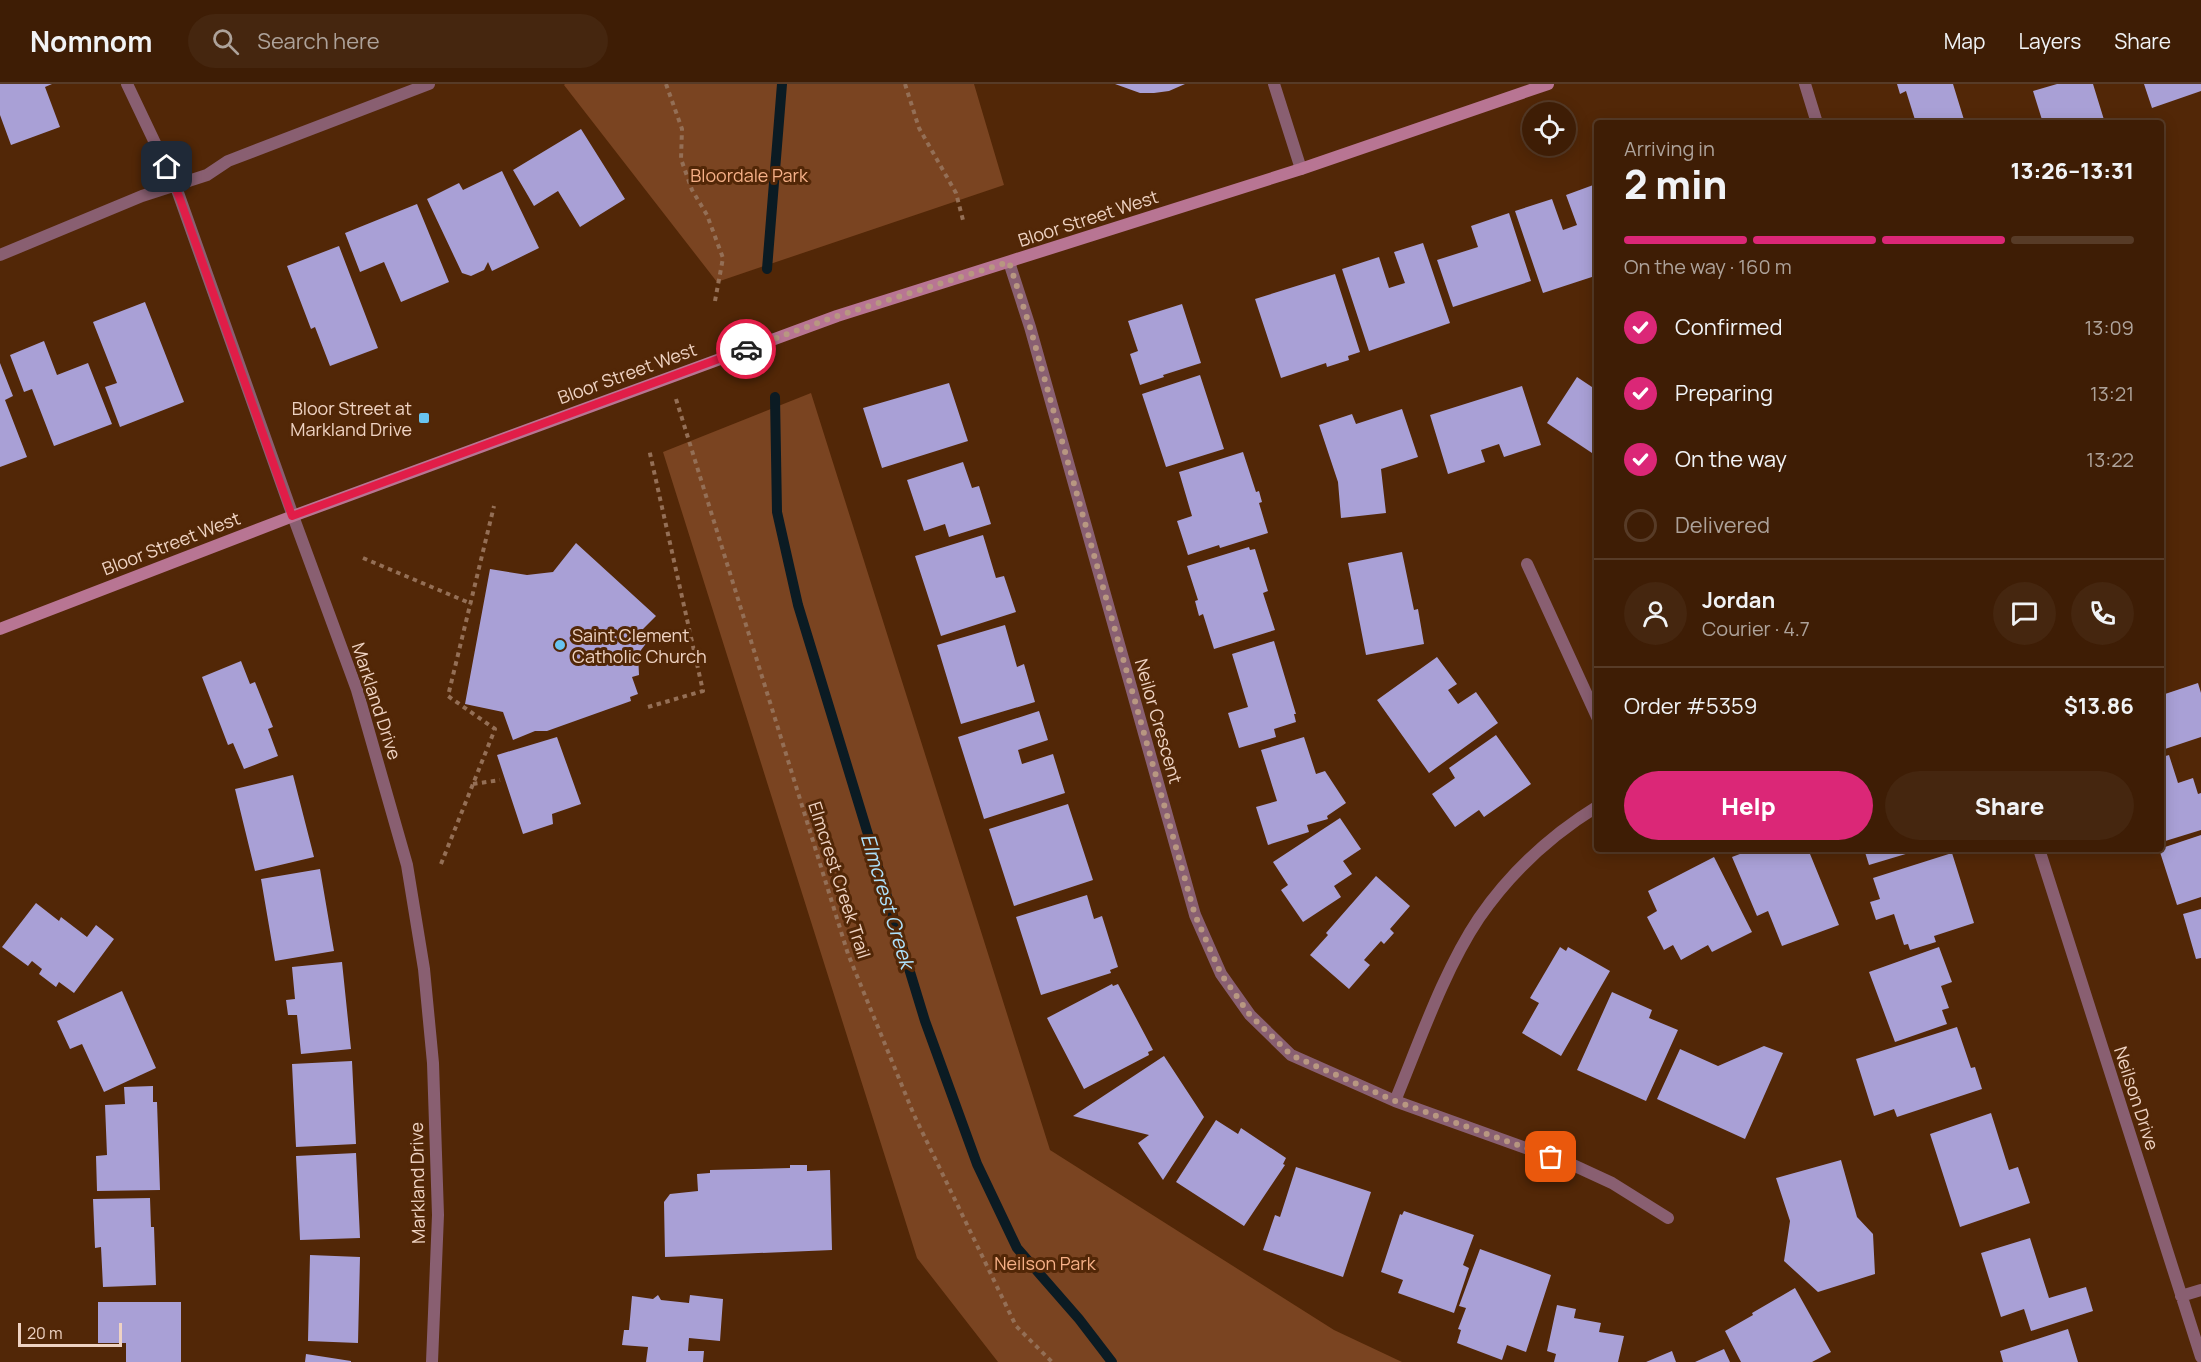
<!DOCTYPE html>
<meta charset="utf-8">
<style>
:root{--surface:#3e1d05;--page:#45260f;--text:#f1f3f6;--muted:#ada29a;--line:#573b27;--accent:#db2777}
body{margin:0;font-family:Manrope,sans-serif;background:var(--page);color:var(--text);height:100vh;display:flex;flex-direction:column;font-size:22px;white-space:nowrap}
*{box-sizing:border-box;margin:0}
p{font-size:20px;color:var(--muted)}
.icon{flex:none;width:33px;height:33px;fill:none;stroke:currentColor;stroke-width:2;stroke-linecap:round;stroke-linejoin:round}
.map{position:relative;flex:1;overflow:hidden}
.sheet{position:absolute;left:1594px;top:36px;width:570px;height:732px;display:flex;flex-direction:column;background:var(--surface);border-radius:6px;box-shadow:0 3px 15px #0003,0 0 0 2px var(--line)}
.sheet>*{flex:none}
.tools{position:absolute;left:1522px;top:18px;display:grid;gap:12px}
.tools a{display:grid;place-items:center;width:54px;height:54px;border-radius:50%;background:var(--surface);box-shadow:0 3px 15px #0003,0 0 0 2px var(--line);font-size:30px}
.scale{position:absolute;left:18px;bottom:15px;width:104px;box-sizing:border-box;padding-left:6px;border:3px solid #efd3c3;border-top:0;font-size:16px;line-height:21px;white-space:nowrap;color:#efd3c3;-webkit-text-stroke:4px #522707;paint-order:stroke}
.pin{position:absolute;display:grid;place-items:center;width:51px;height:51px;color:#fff;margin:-26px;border-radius:12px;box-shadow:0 3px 9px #0006}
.courier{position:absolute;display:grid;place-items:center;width:60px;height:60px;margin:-30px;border:4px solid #e11d48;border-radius:50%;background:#fff;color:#222;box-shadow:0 2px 8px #0007}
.head em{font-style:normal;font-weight:800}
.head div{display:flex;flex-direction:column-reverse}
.head{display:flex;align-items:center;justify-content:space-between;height:102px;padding:0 30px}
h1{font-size:39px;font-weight:800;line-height:45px}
.bar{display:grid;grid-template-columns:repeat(4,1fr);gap:9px 6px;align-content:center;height:72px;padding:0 30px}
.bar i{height:8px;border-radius:4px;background:var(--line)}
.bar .current{background:var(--accent)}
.bar p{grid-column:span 4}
.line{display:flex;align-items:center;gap:15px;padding:0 30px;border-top:2px solid var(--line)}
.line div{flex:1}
.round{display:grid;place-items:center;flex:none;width:63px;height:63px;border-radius:32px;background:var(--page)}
ol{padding:0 30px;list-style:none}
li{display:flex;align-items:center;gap:18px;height:66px}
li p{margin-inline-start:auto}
li .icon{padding:6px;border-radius:50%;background:var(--accent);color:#fff;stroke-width:4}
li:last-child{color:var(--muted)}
li i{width:33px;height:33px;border:3px solid var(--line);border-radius:50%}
.button{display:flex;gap:12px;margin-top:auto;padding:12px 30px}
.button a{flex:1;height:69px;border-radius:36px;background:var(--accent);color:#fff;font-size:24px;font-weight:800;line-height:69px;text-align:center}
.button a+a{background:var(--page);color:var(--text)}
header{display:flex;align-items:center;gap:36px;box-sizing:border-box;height:84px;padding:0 30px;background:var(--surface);border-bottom:2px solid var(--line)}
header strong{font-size:28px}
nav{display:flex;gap:33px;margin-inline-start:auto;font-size:21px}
.search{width:420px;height:54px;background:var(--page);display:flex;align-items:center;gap:15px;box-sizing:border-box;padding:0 21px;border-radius:33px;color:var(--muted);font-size:22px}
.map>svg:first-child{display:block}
</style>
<header>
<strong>Nomnom</strong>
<div class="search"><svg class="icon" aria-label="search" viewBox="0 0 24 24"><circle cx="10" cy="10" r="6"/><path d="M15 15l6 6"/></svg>Search here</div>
<nav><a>Map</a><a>Layers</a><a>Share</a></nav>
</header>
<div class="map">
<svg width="2201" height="1278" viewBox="0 0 2201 1278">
<rect width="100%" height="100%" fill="#522707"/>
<path fill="#7a4421" d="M565,0h409l30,101 -287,97 -153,-197z
M811,309l239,757 284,180 68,32h-404l-81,-104 -254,-806z"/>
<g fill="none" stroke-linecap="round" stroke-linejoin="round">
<path stroke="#0b1b23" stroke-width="10" d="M767,185l15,-185
M775,313l2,115 21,93 127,416 52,143 40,84 62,71 33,43"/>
</g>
<path fill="#a9a0d6" d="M0,0h52l-7,3 15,40 -49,18 -11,-30z
M1115,0h70l-16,7 -15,2h-14z
M1897,0h56l12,39h-49l-10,-32 -6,3z
M2057,0h36l12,39h-62l-10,-32z
M2144,0h57v7l-49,17z
M581,45l44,70 -45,28 -22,-36 -24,15 -21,-36z
M502,87l37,77 -47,23 -4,-9 -4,8 -13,6 -9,-3 -35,-74 32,-16 4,7z
M1596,100l2,91 -55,18 -28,-82 37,-12 11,31 14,-5 -11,-30z
M417,120l32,78 -48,20 -17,-40 -24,10 -15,-39z
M1509,129l22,68 -78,26 -16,-47 41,-13 -7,-21z
M1423,159l27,80 -81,28 -27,-82 37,-12 10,31 16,-5 -11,-31z
M339,162l39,102 -48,18 -15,-39 -4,2 -24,-63z
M1335,190l25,78 -12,4 1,4 -22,7 -1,-4 -45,15 -26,-79z
M145,218l39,100 -64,25 -15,-40 12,-4 -24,-61z
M1182,220l19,59 -38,12 1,2 -24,8 -10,-31 8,-3 -10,-30z
M44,257l13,34 31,-12 24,61 -58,22 -22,-57 -8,3 -14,-37z
M0,279l13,33 -8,4 22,57 -27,10z
M1200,291l24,74 -58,18 -24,-73z
M1577,293l21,14v66l-51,-34z
M949,299l19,58 -86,27 -19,-60z
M1522,302l19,59 -37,12 -5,-13 -18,6 4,12 -37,12 -18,-59z
M1402,325l16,48 -37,12 5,44 -45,5 -3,-36 -19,-57 33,-11 4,10z
M1243,368l13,40 3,-1 3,11 -3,1 9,30 -48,15 -1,-3 -31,10 -11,-34 15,-5 -13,-44z
M963,378l9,26 7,-2 12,38 -42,13 -4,-13 -21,7 -17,-51z
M983,451l13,43 8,-2 12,36 -75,24 -26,-80z
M576,459l80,73 -14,14 9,7 -13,17 1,21 -7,2 6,17 -8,3 1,4 -84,30h-12l-22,9 -10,-28 -38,-8 25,-135 37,6 26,-3z
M1249,463l1,3 5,-1 13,42 -5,2 12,37 -61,19 -11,-35 -4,2 -4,-15 3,-1 -11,-34z
M1402,468l12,58 4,-1 6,35 -58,11 -18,-92z
M1005,541l12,42 7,-3 11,38 -74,22 -24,-79z
M1274,557l22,73h-2l2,8 -22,7 2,8 -37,11 -11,-35 20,-6 -16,-53z
M1437,573l20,27 -9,6 10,14 18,-12 22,31 -69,50 -52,-73z
M241,577l9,23 5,-2 18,45 -5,2 10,27 -34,13 -11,-26 -5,2 -26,-68z
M2198,599l3,10v44l-39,13v-55z
M1039,627l9,29 -30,10 4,14 31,-10 12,39 -81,26 -26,-82z
M1496,651l35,49 -47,33 -5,-7 -24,17 -23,-33 23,-16 -6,-10z
M557,653l24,67 -29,10 1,10 -30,10 -26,-79z
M1304,653l12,37 9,-3 21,32 -19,13 1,3 -21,6 2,7 -41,13 -12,-38 21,-6 -16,-51z
M2169,671l9,28 15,-5 5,16 3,-1v37l-39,12v-85z
M293,691l21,82 -59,14 -20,-82z
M1068,720l25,76 -79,26 -25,-77z
M1340,734l21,31 -18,12 9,13 -18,12 7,11 -38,25 -22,-32 7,-5 -15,-23z
M2201,751v62l-24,8 -18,-56z
M1753,765h55l31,76 -57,21 -14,-35 -11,5 -25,-59z
M1864,765h55v1l-50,15z
M1952,769l22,70 -40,13 2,6 -26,8 -2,-6 -4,1 -10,-31 -18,6 -6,-18 10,-3 -7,-21z
M1714,773l38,75 -40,20 -4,-7 -27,15 -8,-15 -9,5 -17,-33 10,-6 -9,-20z
M320,785l14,82 -59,10 -14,-82z
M1376,792l34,30 -20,23 4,4 -10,11 -3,-3 -17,19 6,5 -21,24 -39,-34 18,-20 -2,-2z
M1087,811l7,24 8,-3 16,51 -8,3 1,3 -70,22 -25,-78z
M36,819l23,18 2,-4 26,20 9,-12 18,14 -40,54 -15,-11 -3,5 -17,-13 3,-5 -10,-8 -4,5 -26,-19z
M2201,825v49l-5,1 -13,-45z
M1560,863l6,4 2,-4 42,24 -49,85 -39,-23 17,-30 -9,-5z
M1939,863l13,35 -11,4 8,22 -7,2 5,14 -52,18 -26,-70z
M342,878l9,87 -50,5 -4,-39h-9l-2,-15 9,-1 -3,-32z
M1112,900l1,2 5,-2 35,66 -5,2 1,3 -65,34 -37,-71z
M122,907l34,77 -52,24 -22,-48 -12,5 -13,-28z
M1612,908l40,18 -3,8 29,12 -32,71 -69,-31z
M1957,943l14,41 4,-1 7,22 -85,28 -3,-8 -20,7 -18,-57z
M1764,962l19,7 -38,86 -88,-40 23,-50 38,17z
M1164,972l40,61 -41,63 -25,-37 11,-8 -76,-19z
M352,977l4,83 -60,3 -4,-83z
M153,1002v16h4l3,88 -63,1 -1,-35 11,-1 -2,-50 20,-1 -1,-17z
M1991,1029l18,57 9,-3 12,36 -70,24 -30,-93z
M1216,1036l22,14 3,-6 45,30 -3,6 2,1 -41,61 -68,-44z
M356,1069l4,85 -60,2 -4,-84z
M1841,1076l16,57 16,17 2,40 -57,18 -34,-31 6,-40 -14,-43z
M790,1081h17v6l23,-1 2,80 -167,7 -1,-55 6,-8 28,-3 -1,-17 13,-1v-3l80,-2z
M1296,1083l75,25 -28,85 -80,-27 12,-35 5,2z
M150,1114l1,29h3l2,58 -53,2 -2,-40 -6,1 -2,-49z
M1404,1127l70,24 -11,30 6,3 -15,45 -56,-20 5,-13 -22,-8 19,-58 2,1z
M2030,1154l19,60 37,-11 7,24 -62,20 -7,-22 -23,8 -20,-64z
M1480,1165l71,26 -25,77 -19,-7 -5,15 -45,-17 4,-13 -3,-1 8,-21 -7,-2z
M310,1171l50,2 -2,86 -50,-2z
M1795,1204l36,64 -19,10h-71l-16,-31 28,-16 -1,-2z
M658,1211l3,5 28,3 1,-8 33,4 -3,42 -31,-3 -1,13h16l-1,11h-57l2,-15 -26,-2 2,-15h5l3,-34 21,3z
M98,1218h83v60h-55v-19h-28z
M1557,1221l19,4 -2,9 27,5 -2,9 25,4 -6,26h-64l2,-8 -9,-3z
M2068,1245l10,33h-75l-3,-11z
M1724,1265l6,13h-35z
M1672,1267l4,11h-30z
M306,1270l45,7v1h-46z"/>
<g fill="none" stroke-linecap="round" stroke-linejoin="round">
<path stroke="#946f56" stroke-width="4" stroke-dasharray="4.5 4.5" stroke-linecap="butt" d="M666,0l16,45 -1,30 11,31 15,25 16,43 -8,43
M905,0l14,44 37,65 8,31
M676,315l172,555 66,161 102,211 36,36
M363,474l109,46
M648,623l55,-16 -54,-242
M473,700l27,-4
M441,780l54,-135 -47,-33 46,-190"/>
<path stroke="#895f71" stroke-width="12" d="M1274,0l27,85"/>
<path stroke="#895f71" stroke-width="12" d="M127,0l49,103 117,329 64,174 50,175 17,104 9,94 5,152 -6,147
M1805,0l12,39
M0,171l142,-59 65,-21 21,-14 201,-77
M1009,178l21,65 165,588 26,59 29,41 41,40 104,46 178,64 39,18 56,35
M1527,480l71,155
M2039,765l162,508
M1395,1017c24,-58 49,-131 84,-183 31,-45 72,-83 119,-112
M2181,1212l20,-6"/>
<path stroke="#b87593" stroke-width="12" d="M0,545l293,-113 544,-200 464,-147 247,-85"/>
</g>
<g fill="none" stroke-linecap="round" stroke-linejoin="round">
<path stroke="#b89781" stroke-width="6" stroke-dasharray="0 10.8" d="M746,265l91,-33 172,-54 21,65 165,588 26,59 29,41 41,40 104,46 156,56"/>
<path stroke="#e11d48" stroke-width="8" d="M167,83l13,32 112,317 454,-167"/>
</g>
<g fill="#69c4f0" stroke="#522707" stroke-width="2">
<rect x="418" y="328" width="12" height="12" rx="3"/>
<circle cx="560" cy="561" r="6"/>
</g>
<g text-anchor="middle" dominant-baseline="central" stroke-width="6" stroke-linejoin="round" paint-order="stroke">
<g font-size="18" fill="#f6b087" stroke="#522707">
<text x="749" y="91">Bloordale Park</text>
<text x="1045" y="1179">Neilson Park</text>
</g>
<g font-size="18" fill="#efd3c3" stroke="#522707">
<text transform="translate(1088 134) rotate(-18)">Bloor Street West</text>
<text transform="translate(627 289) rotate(-20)">Bloor Street West</text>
<text transform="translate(171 459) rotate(-21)">Bloor Street West</text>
<text transform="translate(377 617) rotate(72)">Markland Drive</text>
<text transform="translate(1159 637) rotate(74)">Neilor Crescent</text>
<text transform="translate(840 796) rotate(72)">Elmcrest Creek Trail</text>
<text transform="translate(2137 1014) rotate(72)">Neilson Drive</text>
<text transform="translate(417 1099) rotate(-91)">Markland Drive</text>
</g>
<g font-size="18" fill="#efd3c3" stroke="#522707" text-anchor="end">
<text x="412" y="324">Bloor Street at<tspan x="412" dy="21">Markland Drive</tspan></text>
<text x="572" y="551" text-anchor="start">Saint Clement<tspan x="572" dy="21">Catholic Church</tspan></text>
</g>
<g font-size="20" font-style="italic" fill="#aee2fd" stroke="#522707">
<text transform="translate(888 817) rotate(73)">Elmcrest Creek</text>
</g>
</g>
</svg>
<div class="tools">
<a><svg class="icon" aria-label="locate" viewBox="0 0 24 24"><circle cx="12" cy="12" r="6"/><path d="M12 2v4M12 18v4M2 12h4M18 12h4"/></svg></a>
</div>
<div class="scale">20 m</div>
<div class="pin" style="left:1551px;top:1073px;background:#ea580c"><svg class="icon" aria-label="bag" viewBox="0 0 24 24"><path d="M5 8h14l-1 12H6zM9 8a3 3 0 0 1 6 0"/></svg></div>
<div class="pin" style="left:167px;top:83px;background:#1f2937"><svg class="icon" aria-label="home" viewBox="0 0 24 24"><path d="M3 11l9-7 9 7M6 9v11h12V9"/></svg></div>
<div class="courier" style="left:746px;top:265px"><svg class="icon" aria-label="car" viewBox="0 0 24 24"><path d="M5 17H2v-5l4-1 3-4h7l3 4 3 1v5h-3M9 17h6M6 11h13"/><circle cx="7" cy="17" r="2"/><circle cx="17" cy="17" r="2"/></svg></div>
<section class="sheet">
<div class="head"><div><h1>2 min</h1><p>Arriving in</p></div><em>13:26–13:31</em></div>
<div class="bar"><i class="current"></i><i class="current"></i><i class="current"></i><i></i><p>On the way · 160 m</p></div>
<ol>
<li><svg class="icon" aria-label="check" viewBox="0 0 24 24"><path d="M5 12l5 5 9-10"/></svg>Confirmed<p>13:09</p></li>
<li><svg class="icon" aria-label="check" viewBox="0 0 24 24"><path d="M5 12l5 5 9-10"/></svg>Preparing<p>13:21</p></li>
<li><svg class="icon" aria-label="check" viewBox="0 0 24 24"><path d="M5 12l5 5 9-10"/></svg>On the way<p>13:22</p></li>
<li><i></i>Delivered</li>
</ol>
<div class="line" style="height:108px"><a class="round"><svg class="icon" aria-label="person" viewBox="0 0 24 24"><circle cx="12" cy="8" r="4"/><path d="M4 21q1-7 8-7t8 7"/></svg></a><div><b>Jordan</b><p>Courier · 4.7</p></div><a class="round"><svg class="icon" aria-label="chat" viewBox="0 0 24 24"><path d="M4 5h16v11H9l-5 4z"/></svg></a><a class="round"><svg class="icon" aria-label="phone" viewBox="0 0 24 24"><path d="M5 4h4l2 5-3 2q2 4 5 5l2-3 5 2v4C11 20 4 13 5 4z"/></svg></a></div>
<div class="line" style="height:78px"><div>Order #5359</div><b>$13.86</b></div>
<div class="button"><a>Help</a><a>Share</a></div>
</section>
</div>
